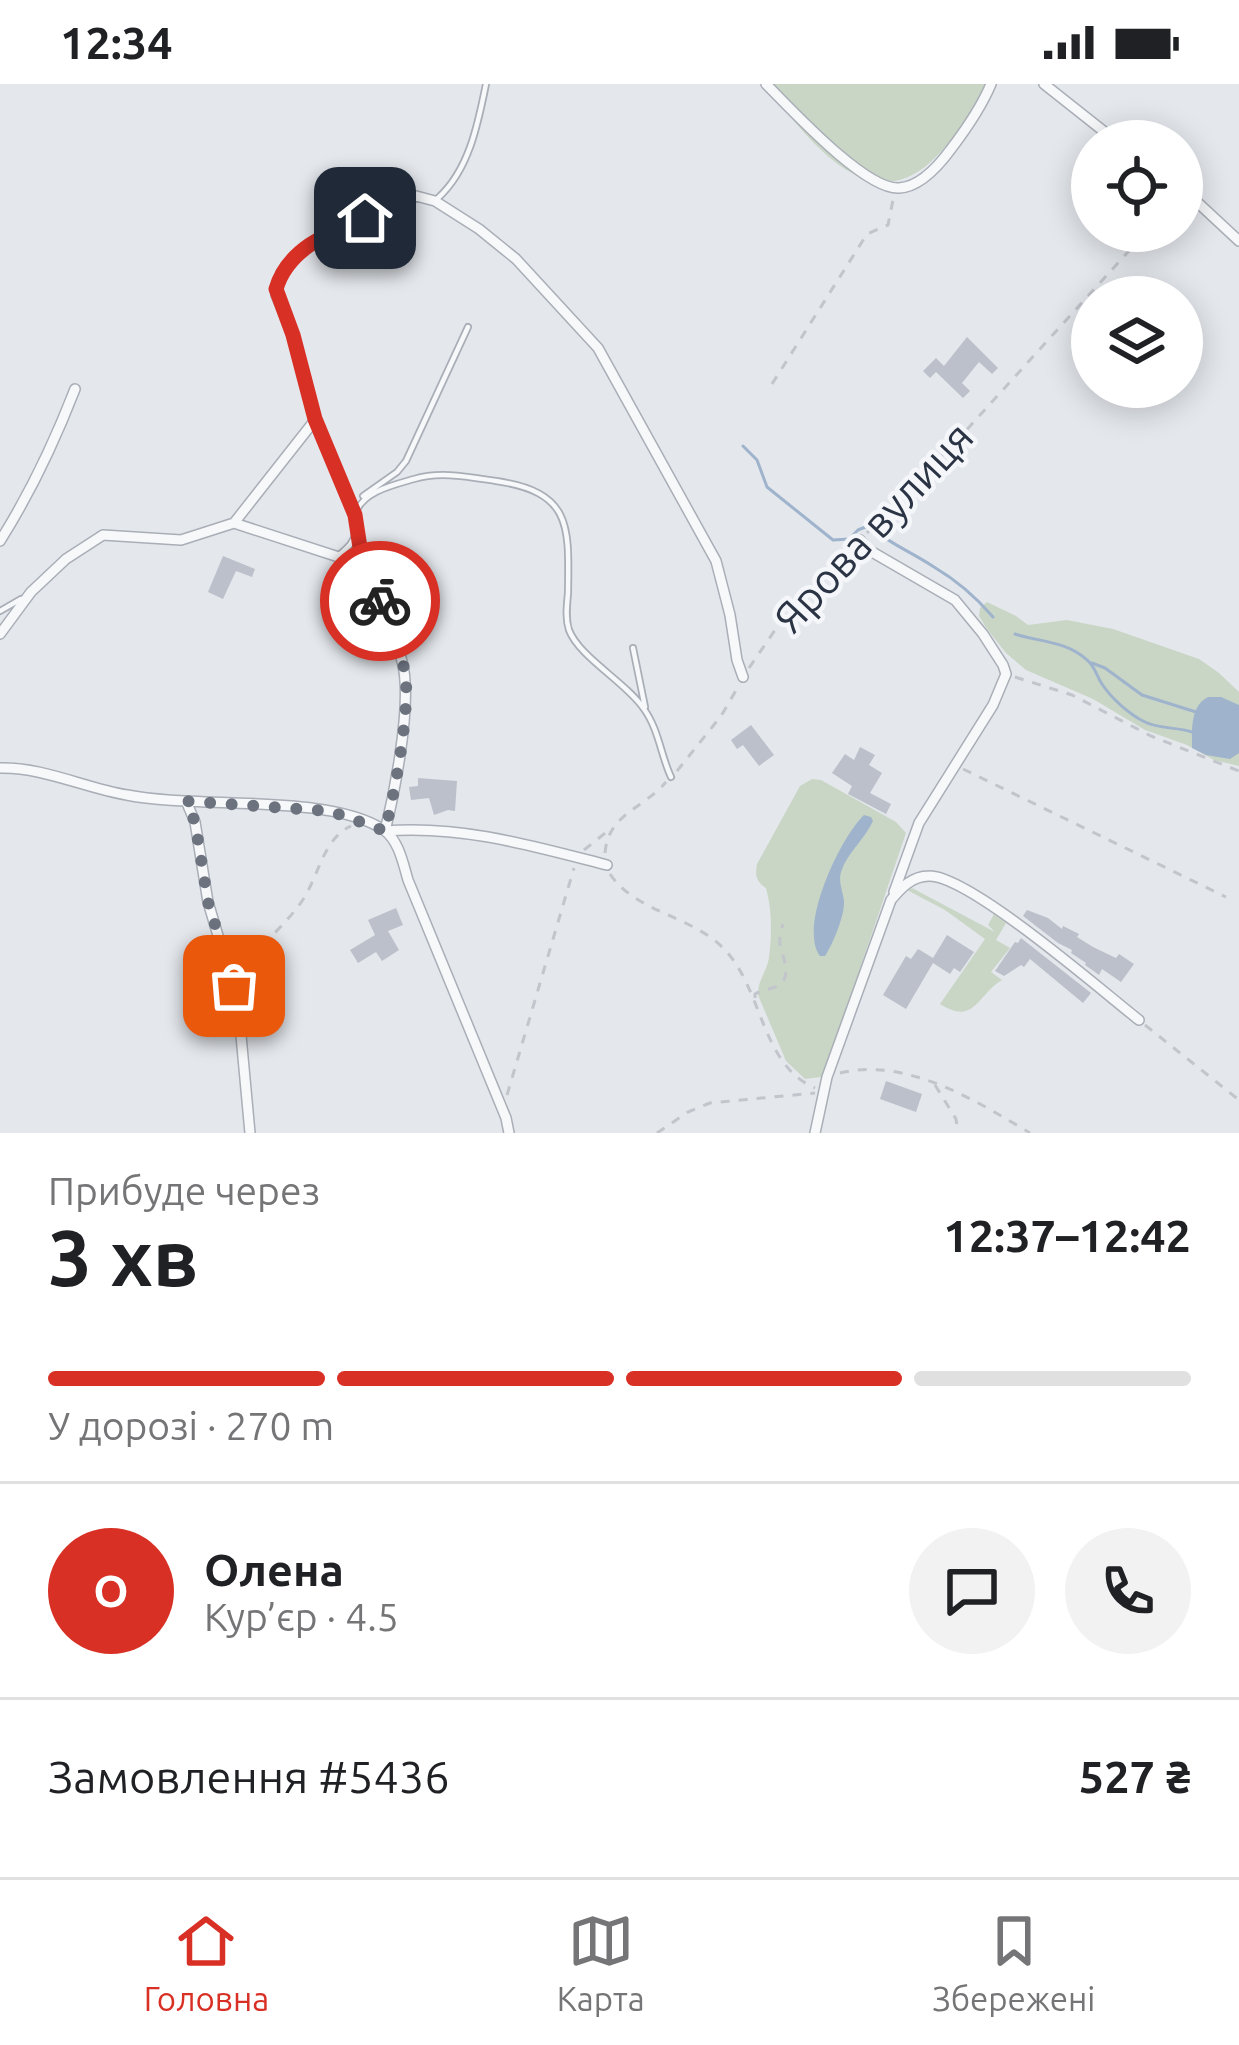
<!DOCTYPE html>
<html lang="uk">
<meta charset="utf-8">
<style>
:root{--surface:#fff;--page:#f2f2f2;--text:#202124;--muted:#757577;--line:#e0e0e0;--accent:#d93025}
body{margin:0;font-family:Ubuntu,sans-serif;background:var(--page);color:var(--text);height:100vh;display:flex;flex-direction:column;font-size:45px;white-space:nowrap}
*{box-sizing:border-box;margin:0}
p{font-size:39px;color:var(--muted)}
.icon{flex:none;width:66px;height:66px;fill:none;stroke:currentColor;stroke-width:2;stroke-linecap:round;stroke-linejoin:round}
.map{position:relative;height:1049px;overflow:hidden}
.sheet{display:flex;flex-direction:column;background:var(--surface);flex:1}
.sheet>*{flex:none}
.buttons{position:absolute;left:1071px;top:36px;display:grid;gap:24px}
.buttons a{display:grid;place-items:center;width:132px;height:132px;border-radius:50%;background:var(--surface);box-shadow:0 6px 30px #0003;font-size:60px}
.pin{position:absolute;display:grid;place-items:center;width:102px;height:102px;color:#fff;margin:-51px;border-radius:24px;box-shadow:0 6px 18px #0006}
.courier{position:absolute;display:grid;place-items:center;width:120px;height:120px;margin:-60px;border:9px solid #d93025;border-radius:50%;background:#fff;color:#222;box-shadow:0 3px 15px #0007}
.summary em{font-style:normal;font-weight:700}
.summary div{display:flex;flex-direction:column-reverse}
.summary{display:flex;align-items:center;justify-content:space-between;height:204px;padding:0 48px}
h1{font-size:78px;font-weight:700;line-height:90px}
.bar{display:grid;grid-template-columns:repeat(4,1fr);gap:18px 12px;align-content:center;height:144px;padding:0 48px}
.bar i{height:15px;border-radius:9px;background:var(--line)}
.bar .current{background:var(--accent)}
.bar p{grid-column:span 4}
.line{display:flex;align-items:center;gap:30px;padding:0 48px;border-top:3px solid var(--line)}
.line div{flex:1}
.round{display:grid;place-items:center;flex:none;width:126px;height:126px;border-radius:63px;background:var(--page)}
.status{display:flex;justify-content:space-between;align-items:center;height:84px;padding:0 60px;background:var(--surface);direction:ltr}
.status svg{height:33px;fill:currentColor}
.dock{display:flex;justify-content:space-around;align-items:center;height:168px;border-top:3px solid var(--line);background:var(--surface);font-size:33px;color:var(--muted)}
.dock a{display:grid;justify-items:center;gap:6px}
.dock .current{color:var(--accent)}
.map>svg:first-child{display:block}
</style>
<div class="status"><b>12:34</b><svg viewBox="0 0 49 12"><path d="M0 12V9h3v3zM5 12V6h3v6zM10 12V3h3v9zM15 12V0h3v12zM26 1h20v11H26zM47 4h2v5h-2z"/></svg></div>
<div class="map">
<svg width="1239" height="1049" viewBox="0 0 1239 1049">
<rect width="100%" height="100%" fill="#e4e7ec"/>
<path fill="#c9d6c5" d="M763,0h224c-41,71 -88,142 -168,64 -20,-19 -37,-43 -56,-64z
M987,518l29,14 12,9 39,-5 46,9 86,30 20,14 20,19v74l-25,-6 -27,-15 -42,-15 -52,-31 -67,-29 -20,-17 -19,-24 -8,-13 1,-8z
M812,695l9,1 75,42 10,11 -75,221 -10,23 -16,2 -19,-18 -28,-66c0,-16 9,-23 11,-38 3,-22 3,-48 -3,-69 -10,-7 -11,-12 -9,-24l43,-78z
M912,804l83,44 -7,-7 6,-11 12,9 -10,17 14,8 -19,24 11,8c-25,15 -27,46 -62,24l45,-65 -40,-29 -38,-20z"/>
<path fill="#9fb4cc" d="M1208,613h13l18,8v48l-9,6 -24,-4 -14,-7c0,-18 -2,-42 16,-51z
M864,731l7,2 2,4c-8,18 -26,32 -32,51 -3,10 2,19 3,29 1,14 -11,43 -19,55h-5c-22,-29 20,-118 44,-141z"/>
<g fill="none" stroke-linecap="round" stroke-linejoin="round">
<path stroke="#9fb4cc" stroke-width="3" d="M743,362l14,14 10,27 66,53 16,-1 9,-9 10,-4c21,17 43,26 66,41 22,13 42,30 59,50
M1015,550c25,8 51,7 72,26 8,6 9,15 15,24 9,14 28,31 43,38 14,7 32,5 47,10
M1092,579l13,5 37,27 54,17"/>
</g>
<path fill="#bbc0ca" d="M967,253l31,31 -6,6 -13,-12 -17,21 8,8 -7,7 -27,-26 -6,6 -7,-7 13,-13 8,8z
M223,472l32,13 -3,8 -16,-6 -13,28 -15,-7z
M751,641l23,30 -15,11 -16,-21 -6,4 -6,-9z
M860,663l15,8 -6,10 13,8 -12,20 21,11 -5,10 -38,-20 4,-8 -20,-13 13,-19 9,6z
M418,694l39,3 -2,30 -7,-1 -14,5 -5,-17 -18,2 -2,-13 9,-1z
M396,824l7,17 -15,6 11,19 -17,11 -6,-9 -18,11 -8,-13 25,-15 -7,-15z
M1027,826l21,8 14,11 1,-3 16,8 -2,3 16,10 23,11 3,-4 15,10 -13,18 -19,-13 -3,6 -4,-3 -10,-7 1,-2 -15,-10 1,-3 -14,-7 -35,-27z
M947,851l27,17 -14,20 -6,-4 -4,6 -17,-11 -27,46 -23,-14 23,-39 5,3 7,-10 15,9z
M1021,854l70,55 -8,10 -53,-44 -6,8 -3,-2 -17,11 -9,-5 20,-29 3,1z
M886,997l36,13 -6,18 -36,-13z"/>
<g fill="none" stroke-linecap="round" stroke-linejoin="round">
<defs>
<path id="service" d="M438,114c31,-28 40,-74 48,-114
M315,336c7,19 43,97 41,111 -2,12 -9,17 -17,24
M363,412l34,-24 9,-11 62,-134
M355,431c6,-23 38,-30 59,-36 26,-8 55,-2 82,2 76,11 73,45 72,112 -1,12 -3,25 1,37 10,27 58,53 75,79 15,21 17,47 27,68
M356,449l6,30
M0,527l21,-12
M633,564l12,59"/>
<path id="minor" d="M766,0c25,25 99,106 133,104 21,-1 41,-24 52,-39 16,-21 30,-41 40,-65
M1044,0l72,57
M1182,104l57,53
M234,439l81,-103 -22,-85 -17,-40 5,-22 13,-15 28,-22 94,-40 19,5 44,28 37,30 82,89 118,213 14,54 7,45 6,17
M860,456l7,9 88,51 28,34 20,31 3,9 -13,31 -74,118 -25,69
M0,457c31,-49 54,-98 75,-152
M0,550l31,-42 35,-33 37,-24 78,5 53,-17 120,39c18,9 22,29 29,47 8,23 21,47 22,72 3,40 -10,110 -20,150 77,-6 148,15 222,34
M0,684c43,-1 85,20 127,27 70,14 201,-2 257,35 15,11 19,33 24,50l98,238 3,15
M186,717l9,21 13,80 30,101 12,130
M815,1049l12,-56 64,-177c10,-12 21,-24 38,-24 40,-1 173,115 210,144"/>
</defs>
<use href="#service" stroke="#a9aeb7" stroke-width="8"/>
<use href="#minor" stroke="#a9aeb7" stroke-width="12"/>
<path stroke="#c2c5cb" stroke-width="3" stroke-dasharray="9 9" stroke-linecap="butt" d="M772,300l95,-150 21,-9 5,-25
M867,449l94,-97 186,-205
M749,584l37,-54 65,-66
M1015,593l57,18 79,41 88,35
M963,685l263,128
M677,687l44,-55 17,-29
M584,766l25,-20
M605,769c3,-39 38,-44 61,-71
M610,790c26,39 84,42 115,76 38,40 36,115 90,138
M241,890c17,-29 45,-48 63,-76 15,-24 20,-60 47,-72
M755,914v-4c8,-5 21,-5 27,-11 9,-12 0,-27 -2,-39 -1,-8 1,-12 3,-20
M1145,941l94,75
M840,989c66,-16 135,27 190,60
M935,1001l21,34 2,14
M507,1011l67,-227
M657,1049l31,-21 22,-9 105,-10"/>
<use href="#service" stroke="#f7f8fa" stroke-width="4.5"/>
<use href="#minor" stroke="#f7f8fa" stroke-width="9"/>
</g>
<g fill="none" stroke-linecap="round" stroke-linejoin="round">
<path stroke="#6c737f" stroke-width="12" stroke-dasharray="0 21.6" d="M234,902l-26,-84 -13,-80 -9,-21 144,10 55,20c10,-40 23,-109 21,-149 -2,-28 -17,-55 -26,-81"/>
<path stroke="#d93025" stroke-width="15" d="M365,134c-36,15 -77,30 -89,71l17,46 22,84 40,96 8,52 9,12 8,22"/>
</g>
<g text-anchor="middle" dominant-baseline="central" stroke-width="9" stroke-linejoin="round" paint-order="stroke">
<g font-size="42" fill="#2b3445" stroke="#f4f6f9">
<text transform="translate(873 443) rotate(-47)">Ярова вулиця</text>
</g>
</g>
</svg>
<div class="buttons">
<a><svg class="icon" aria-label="locate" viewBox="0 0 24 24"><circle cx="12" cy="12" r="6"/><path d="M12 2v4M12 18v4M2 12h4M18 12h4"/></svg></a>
<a><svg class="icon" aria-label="layers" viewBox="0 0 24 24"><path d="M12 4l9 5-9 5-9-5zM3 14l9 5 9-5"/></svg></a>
</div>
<div class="pin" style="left:234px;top:902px;background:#ea580c"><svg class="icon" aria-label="bag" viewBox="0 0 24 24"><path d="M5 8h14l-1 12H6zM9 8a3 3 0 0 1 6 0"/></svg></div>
<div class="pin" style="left:365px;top:134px;background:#1f2937"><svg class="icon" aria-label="home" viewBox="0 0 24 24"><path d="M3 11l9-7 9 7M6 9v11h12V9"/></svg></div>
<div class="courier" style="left:380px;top:517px"><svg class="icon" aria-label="bike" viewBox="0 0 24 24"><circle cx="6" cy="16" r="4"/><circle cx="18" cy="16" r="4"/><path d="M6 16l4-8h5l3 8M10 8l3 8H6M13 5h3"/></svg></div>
</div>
<section class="sheet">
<div class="summary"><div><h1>3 хв</h1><p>Прибуде через</p></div><em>12:37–12:42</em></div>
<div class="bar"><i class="current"></i><i class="current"></i><i class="current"></i><i></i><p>У дорозі · 270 m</p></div>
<div class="line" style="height:216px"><b class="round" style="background:var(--accent);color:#fff">О</b><div><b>Олена</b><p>Кур’єр · 4.5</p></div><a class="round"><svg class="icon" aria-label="chat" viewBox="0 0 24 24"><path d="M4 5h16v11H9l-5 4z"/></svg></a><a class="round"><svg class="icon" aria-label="phone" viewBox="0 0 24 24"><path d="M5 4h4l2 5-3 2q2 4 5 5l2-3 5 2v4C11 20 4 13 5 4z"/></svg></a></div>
<div class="line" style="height:156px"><div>Замовлення #5436</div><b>527 ₴</b></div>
</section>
<nav class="dock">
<a class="current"><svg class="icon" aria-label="home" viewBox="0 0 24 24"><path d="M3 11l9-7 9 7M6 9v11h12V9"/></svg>Головна</a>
<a><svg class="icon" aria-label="map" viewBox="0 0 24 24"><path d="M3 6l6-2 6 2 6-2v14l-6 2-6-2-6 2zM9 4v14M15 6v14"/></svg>Карта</a>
<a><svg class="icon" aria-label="saved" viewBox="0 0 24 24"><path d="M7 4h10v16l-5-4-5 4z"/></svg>Збережені</a>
</nav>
